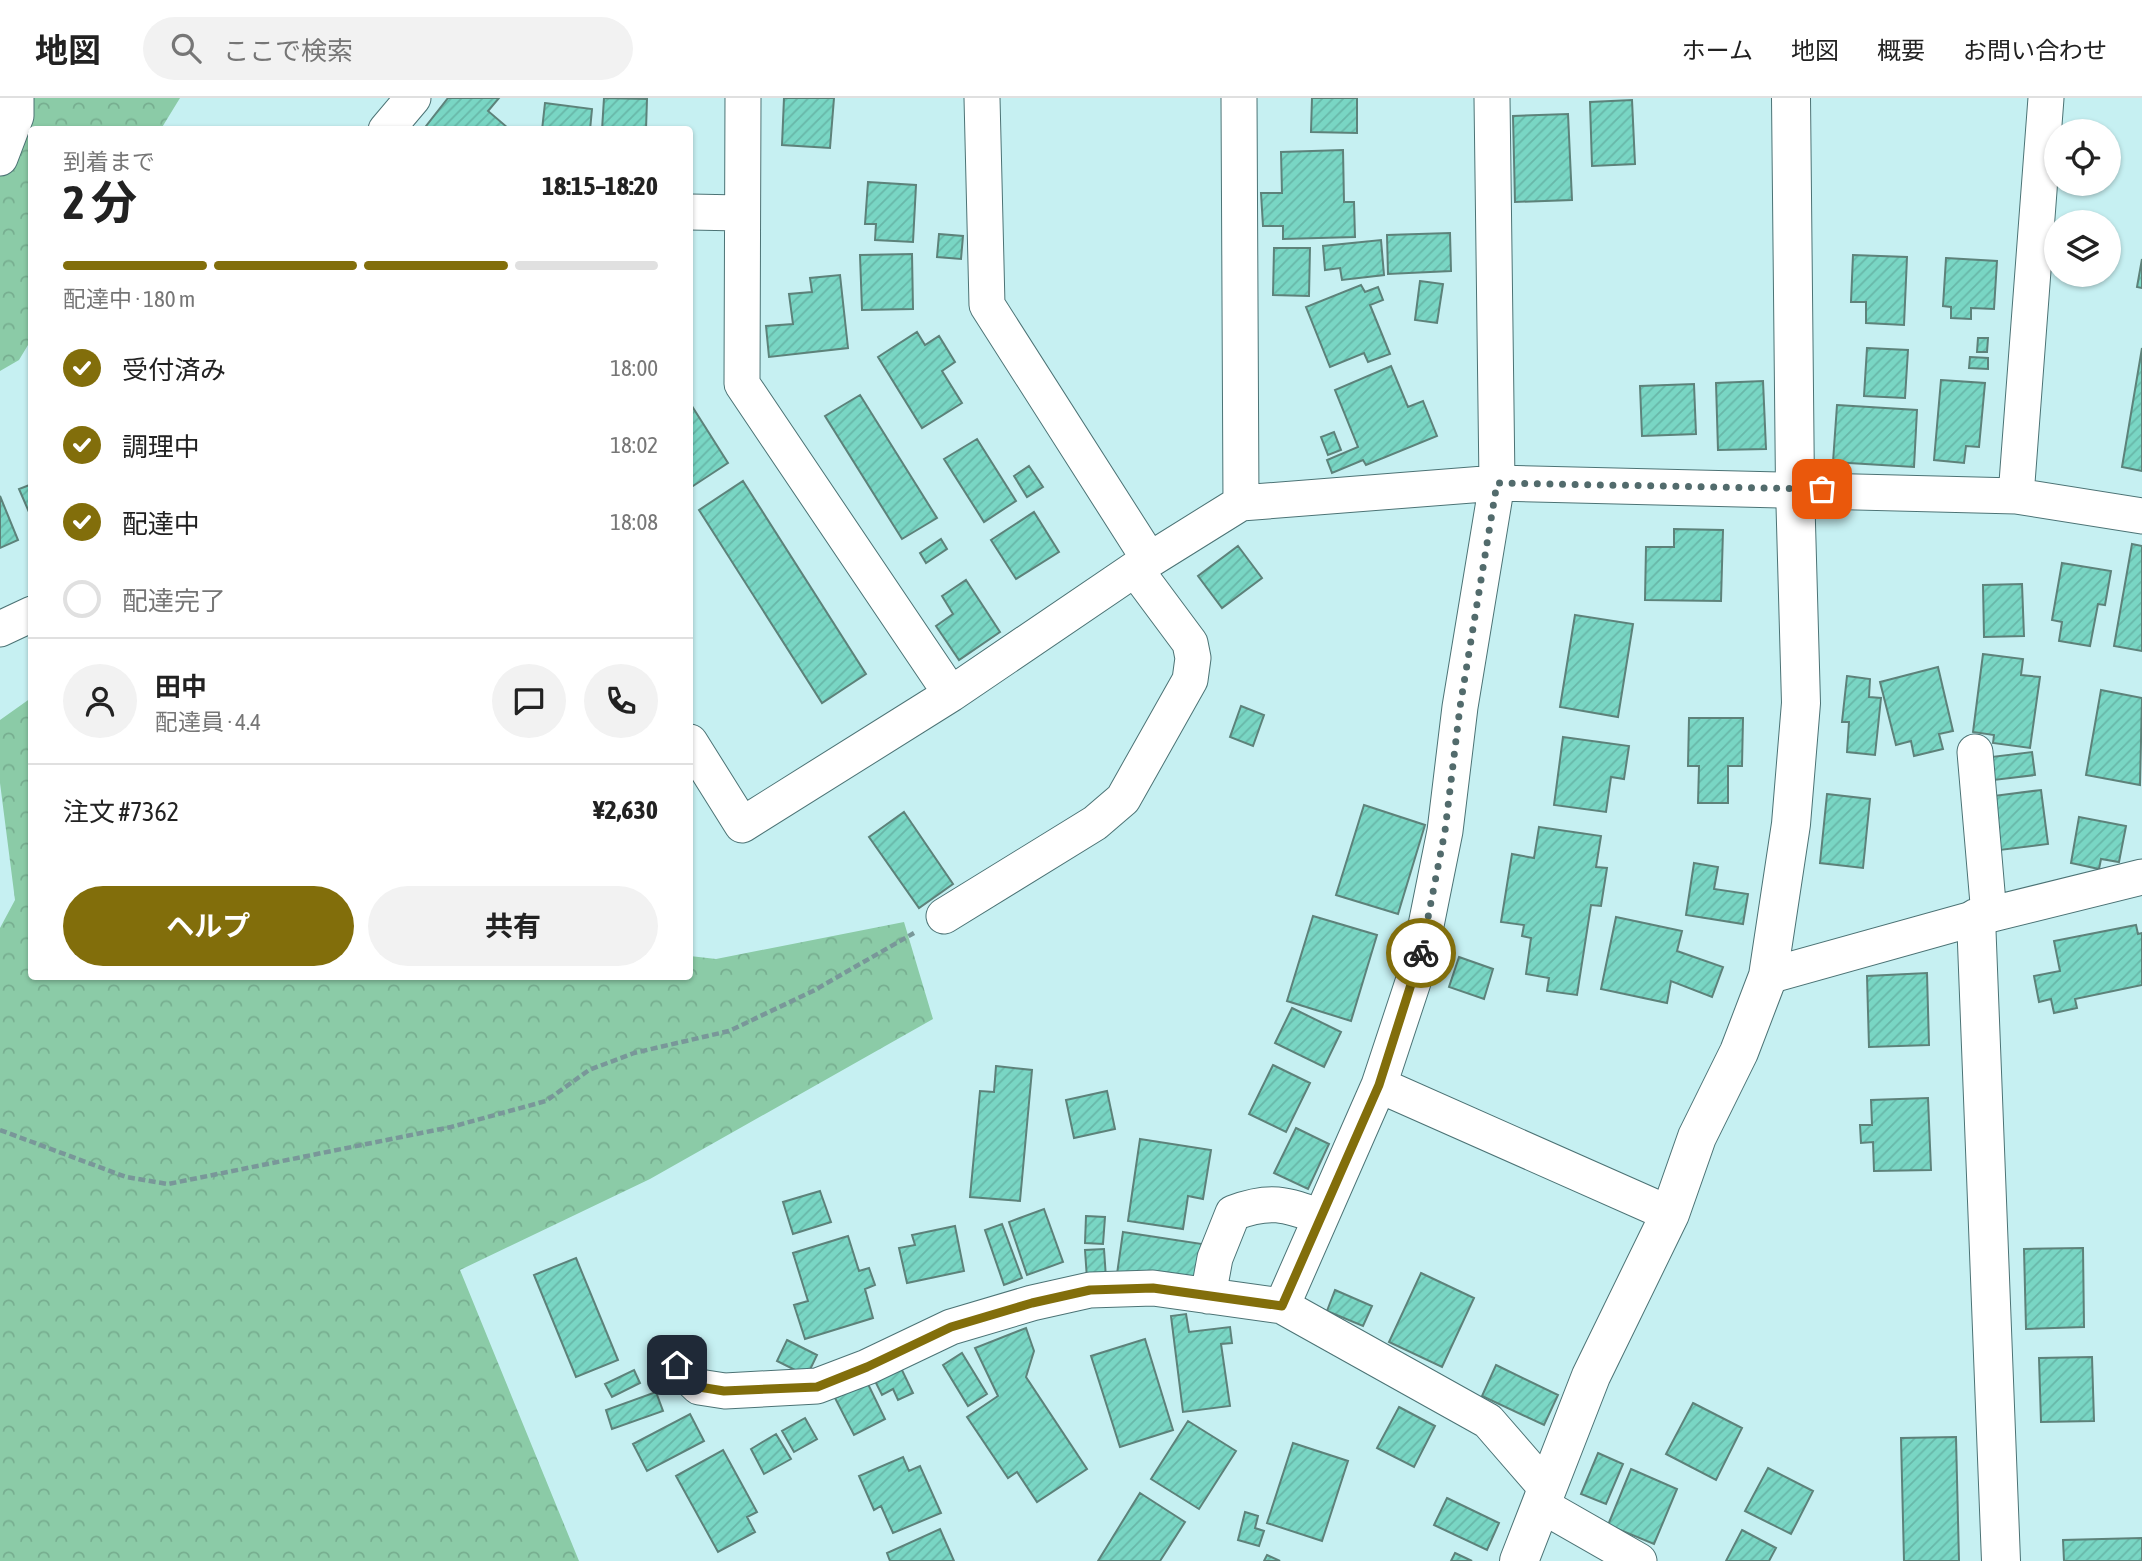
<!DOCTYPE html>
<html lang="ja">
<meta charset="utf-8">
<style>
:root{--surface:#fff;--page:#f2f2f2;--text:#222;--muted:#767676;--line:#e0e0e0;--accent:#826e0b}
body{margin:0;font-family:"Asap Condensed","Noto Sans JP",sans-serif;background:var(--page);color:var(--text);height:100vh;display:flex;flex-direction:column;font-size:26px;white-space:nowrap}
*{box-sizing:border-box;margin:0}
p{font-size:23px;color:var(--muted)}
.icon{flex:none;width:38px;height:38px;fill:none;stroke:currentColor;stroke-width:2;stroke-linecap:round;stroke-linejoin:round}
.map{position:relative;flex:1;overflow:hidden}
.side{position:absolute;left:28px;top:28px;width:665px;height:854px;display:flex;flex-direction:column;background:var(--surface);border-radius:7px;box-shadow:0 2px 5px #0004}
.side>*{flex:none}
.buttons{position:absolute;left:2044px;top:21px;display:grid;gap:14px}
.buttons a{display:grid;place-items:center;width:77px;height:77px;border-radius:50%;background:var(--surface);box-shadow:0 2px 5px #0004;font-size:35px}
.pin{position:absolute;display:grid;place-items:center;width:60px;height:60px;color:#fff;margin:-30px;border-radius:14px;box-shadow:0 4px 10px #0006}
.courier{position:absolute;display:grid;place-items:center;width:70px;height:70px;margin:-35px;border:5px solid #826e0b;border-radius:50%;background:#fff;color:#222;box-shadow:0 2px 9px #0007}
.headline em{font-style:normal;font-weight:700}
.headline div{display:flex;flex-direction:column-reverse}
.headline{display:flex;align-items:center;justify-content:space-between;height:119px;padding:0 35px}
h1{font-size:46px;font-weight:700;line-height:52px}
.bar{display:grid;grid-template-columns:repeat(4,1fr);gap:10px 7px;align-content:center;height:84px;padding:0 35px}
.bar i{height:9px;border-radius:5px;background:var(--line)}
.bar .on{background:var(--accent)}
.bar p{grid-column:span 4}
.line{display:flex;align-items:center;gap:18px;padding:0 35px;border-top:2px solid var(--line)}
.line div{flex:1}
.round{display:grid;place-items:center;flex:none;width:74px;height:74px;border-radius:37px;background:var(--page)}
ol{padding:0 35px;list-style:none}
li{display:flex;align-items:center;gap:21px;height:77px}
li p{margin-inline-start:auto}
li .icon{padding:7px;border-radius:50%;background:var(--accent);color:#fff;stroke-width:4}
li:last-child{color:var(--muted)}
li i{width:38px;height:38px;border:4px solid var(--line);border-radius:50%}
.primary-button{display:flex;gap:14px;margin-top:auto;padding:14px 35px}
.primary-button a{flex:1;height:80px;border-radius:42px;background:var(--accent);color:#fff;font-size:28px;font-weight:700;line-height:80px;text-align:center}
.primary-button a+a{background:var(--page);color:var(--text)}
header{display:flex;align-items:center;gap:42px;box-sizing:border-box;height:98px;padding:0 35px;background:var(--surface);border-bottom:2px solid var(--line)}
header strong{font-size:33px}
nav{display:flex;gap:38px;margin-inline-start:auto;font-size:24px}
.search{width:490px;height:63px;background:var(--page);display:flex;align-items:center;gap:18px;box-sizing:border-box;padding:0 24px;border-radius:38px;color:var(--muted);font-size:26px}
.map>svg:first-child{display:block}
</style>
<header>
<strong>地図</strong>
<div class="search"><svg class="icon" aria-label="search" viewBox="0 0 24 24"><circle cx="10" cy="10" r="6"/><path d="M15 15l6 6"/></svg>ここで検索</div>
<nav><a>ホーム</a><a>地図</a><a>概要</a><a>お問い合わせ</a></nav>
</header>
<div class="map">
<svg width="2142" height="1463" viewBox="0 0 2142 1463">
<defs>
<pattern id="forest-crowns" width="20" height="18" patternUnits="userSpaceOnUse" patternTransform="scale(1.75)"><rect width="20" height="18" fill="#8bcba7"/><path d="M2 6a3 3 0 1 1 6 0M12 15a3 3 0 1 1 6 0" fill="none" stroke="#77ae90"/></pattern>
<pattern id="building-hatch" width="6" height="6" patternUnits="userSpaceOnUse" patternTransform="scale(1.75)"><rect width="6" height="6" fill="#79d6c4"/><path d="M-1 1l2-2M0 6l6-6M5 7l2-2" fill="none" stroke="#68b7a8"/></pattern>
</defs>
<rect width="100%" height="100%" fill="#c6f0f2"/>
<path fill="url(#forest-crowns)" d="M0,0h180l-19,31 -129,1 -1,210 -12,20 -19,11z
M31,600l1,278h658v-20l26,3 188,-37 29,97 -283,160 -190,91 119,291h-579v-633l15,-28 -15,-117v-63z"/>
<path fill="url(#building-hatch)" stroke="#5d827a" stroke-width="2" d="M448,0h51l-11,13 20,17 -85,2z
M604,0l43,1 -1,31h-44z
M784,0h50l-4,50 -48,-3z
M1312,0h45v35l-46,-1z
M1632,2l3,64 -43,2 -2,-64z
M545,5l47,6 -2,21h-48z
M1568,16l4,86 -57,2 -2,-86z
M1343,52l1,52h10l1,35 -72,2v-13h-20l-2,-33h21l-1,-41z
M868,84l48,3 -3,57 -38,-2 1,-16h-11z
M1450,135l1,38 -63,3 -1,-39z
M939,136l24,2 -2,23 -24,-2z
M1381,142l3,35 -42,5 -2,-12 -15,2 -2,-24z
M1274,150h36l-1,48 -36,-1z
M912,156l1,55 -51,1 -2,-55z
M1853,157l54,2 -3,68 -38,-2v-21h-15z
M1946,160l51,3 -3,48 -23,-1v11l-20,-1v-11l-8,-1z
M2142,161v29l-5,-1z
M840,177l8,73 -79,9 -3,-31 27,-2 -4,-30 23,-2 -2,-14z
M1420,183l23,3 -6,39 -22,-3z
M1361,187l4,7 13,-5 5,13 -13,5 20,49 -22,8 -4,-9 -34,14 -24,-60z
M917,234l8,13 14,-9 16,26 -13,9 20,32 -40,25 -44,-71z
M1978,240h10l-1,14h-10z
M1867,250l41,2 -3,48 -41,-2z
M2142,250v123l-20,-4z
M1970,259l18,1v11l-19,-1z
M1391,268l17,41 15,-6 14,35 -71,29 -3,-5 -31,13 -5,-13 31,-13 -23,-57z
M1941,282l44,3 -6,64 -13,-1 -2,17 -30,-3z
M1763,283l3,68 -48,1 -2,-67z
M1694,286l2,50 -54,2 -2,-50z
M860,297l77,123 -35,21 -77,-123z
M690,305l38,60 -38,25z
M1837,307l80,5 -3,57 -81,-5z
M1334,334l7,18 -13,5 -7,-18z
M977,341l39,62 -32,21 -40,-63z
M1029,368l14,21 -16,10 -13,-21z
M743,383l123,193 -44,29 -123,-193z
M32,386v35l-13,-30z
M0,398l18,44 -18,8z
M1034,414l25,40 -43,27 -25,-39z
M1674,431l49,1 -2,71 -76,-1 1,-53h28z
M941,441l6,10 -21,14 -6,-10z
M2132,446l10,2v105l-28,-5z
M1238,448l24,32 -40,30 -24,-32z
M2062,465l49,8 -6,34 -7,-1 -8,42 -31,-5 3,-19 -10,-2z
M966,482l34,52 -41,28 -23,-34 17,-12 -11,-18z
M2022,486l2,52 -40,1 -1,-52z
M1575,517l58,9 -15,93 -58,-10z
M1983,556l40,5 -2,16 19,2 -10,71 -37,-5 1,-8 -21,-3z
M1938,569l15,64 -14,3 4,15 -29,7 -3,-15 -15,4 -16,-63z
M1847,578l23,3 -1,18 12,1 -6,57 -28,-3 2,-30h-7z
M2101,592l41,8 -2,87 -54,-10z
M1241,608l23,9 -11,31 -23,-9z
M1689,620h54l-1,48h-14v37h-30l1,-37h-11z
M1563,639l66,9 -5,33 -13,-2 -5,35 -52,-7z
M2032,654l3,23 -41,5 -3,-23z
M2041,692l7,54 -48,6 -7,-54z
M1827,696l43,5 -7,69 -43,-5z
M1364,707l61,20 -27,89 -62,-19z
M904,714l49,72 -34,24 -50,-71z
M2079,719l47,9 -7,36 -18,-3 -2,10 -28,-6z
M1539,729l62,9 -5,31 11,1 -6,38 -10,-1 -14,90 -30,-4 2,-13 -23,-4 5,-36 -9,-2 2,-11 -23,-3 11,-68 22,4z
M1694,765l24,4 -4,22 34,5 -5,30 -57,-9z
M1313,818l64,19 -26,86 -64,-20z
M1616,819l66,14 -5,20 46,16 -11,30 -41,-16 -4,22 -66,-14z
M2136,827l2,9 4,-1v52l-67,14 2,9 -23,5 -3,-14 -12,3 -5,-26 26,-5 -6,-30z
M1459,859l34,12 -9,30 -35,-12z
M1927,875l2,72 -60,2 -2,-71z
M1292,910l49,24 -17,35 -49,-24z
M1273,967l37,18 -24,49 -37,-18z
M996,968l36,4 -12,131 -50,-4 10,-106 14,1z
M1107,993l8,38 -41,9 -8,-38z
M1928,1000l3,72 -57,1 -1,-29 -12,1 -1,-18h12l-1,-25z
M1296,1030l33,16 -21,45 -34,-16z
M1140,1041l71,11 -8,49 -15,-3 -5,33 -55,-8z
M820,1093l11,31 -38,12 -10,-32z
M1044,1111l19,53 -36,13 -18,-53z
M1086,1118l19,1 -2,27 -18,-1z
M1002,1126l20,54 -18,7 -19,-55z
M955,1128l9,45 -57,12 -8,-35 16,-3 -3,-10z
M1123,1134l79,12 -7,41 -78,-11z
M848,1138l11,35 10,-3 6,17 -10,4 8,29 -68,21 -11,-34 14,-4 -15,-48z
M2083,1150l1,79 -58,2 -2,-80z
M1104,1151l2,29 -19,1 -2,-29z
M576,1160l42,102 -42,17 -42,-102z
M1421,1175l53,25 -32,69 -53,-25z
M1335,1192l37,16 -9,20 -36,-15z
M1186,1216l3,18 41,-5 2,16 -11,1 9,62 -47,6 -12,-96z
M1026,1230l8,23 -8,26 61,92 -50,33 -20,-30 -9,6 -41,-61 31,-21 -23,-48z
M1145,1241l28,91 -53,17 -29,-91z
M787,1242l30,15 -10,21 -30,-15z
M962,1255l25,41 -19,12 -25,-41z
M2092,1259l2,64 -53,1 -2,-64z
M1496,1267l62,30 -14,30 -62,-29z
M900,1268l13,27 -15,7 -5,-11 -11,6 -8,-16z
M634,1272l6,13 -28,14 -7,-13z
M867,1284l18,37 -31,16 -19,-37z
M656,1294l7,19 -51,18 -6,-19z
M1693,1305l49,25 -26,52 -50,-26z
M1399,1309l36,19 -21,41 -37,-19z
M690,1316l14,27 -57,30 -14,-27z
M805,1320l12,21 -23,13 -12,-21z
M1188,1323l48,30 -37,58 -48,-30z
M776,1336l15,25 -27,15 -13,-25z
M1956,1339l3,124h-55l-3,-123z
M1293,1345l55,18 -26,80 -55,-18z
M723,1352l34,62 -10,5 8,15 -37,20 -42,-76z
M1598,1355l25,11 -17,40 -25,-10z
M903,1359l6,14 11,-5 21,47 -48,20 -12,-27 -7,4 -15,-34z
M1768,1370l45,23 -22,43 -46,-23z
M1631,1371l46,20 -23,55 -46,-19z
M1140,1395l45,29 -25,39h-62z
M1447,1400l52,25 -12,27 -53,-25z
M1245,1414l13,4 -3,12 9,3 -5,15 -21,-6z
M940,1431l14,32h-64l-3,-8z
M1742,1432l34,18 -7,13h-43z
M2142,1440v23h-78l-1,-21z
M1455,1455l17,8h-21z
M1267,1457l13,6h-16z"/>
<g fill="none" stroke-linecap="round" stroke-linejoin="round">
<defs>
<path id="street" d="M743,0l-1,286 209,310
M982,0l5,207 162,254
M1239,0l2,405
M1492,0l5,385 -37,224 -15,124 -28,139 -38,115 -97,221 206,115 59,68
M386,32l27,-32
M0,60l16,-42v-18
M690,114l51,1
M2016,398l30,-398
M0,531l32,-15
M690,644l52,83 209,-131 184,-125 106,-66 256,-20 519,13 126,20
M1975,654l14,163
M944,818l151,-93 28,-24 67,-119 3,-22 -3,-15 -55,-74
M1768,878l208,-58 166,-41
M1379,987l291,129
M1208,1198l7,-38 18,-45c37,-14 52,-9 88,4
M676,1267l23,22 26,4 92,-5 50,-19 84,-40 81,-24 58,-13 63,-2 129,18
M1541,1407l98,56"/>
<path id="secondary" d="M1976,820l25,643
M1519,1463l72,-185 79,-162 27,-77 42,-85 29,-76 23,-152 10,-121 -6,-215 -4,-390"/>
</defs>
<use href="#street" stroke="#4c7375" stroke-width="37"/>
<use href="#secondary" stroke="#4c7375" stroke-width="40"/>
<path stroke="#799799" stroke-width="4.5" stroke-dasharray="7 3.5" stroke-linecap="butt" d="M0,1032l126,47 42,7 283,-57 95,-26 43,-31 45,-17 95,-22 84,-40 101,-58"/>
<use href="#street" stroke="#fff" stroke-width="35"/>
<use href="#secondary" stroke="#fff" stroke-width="38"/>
</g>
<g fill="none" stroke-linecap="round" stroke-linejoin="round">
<path stroke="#526b6c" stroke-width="7" stroke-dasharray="0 12.6" d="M1421,855l24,-122 15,-124 37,-224 325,6"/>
<path stroke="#826e0b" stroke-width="9" d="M677,1267l22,22 25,4 93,-4 50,-20 84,-40 81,-24 58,-13 63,-2 129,18 97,-221 42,-132"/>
</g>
</svg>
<div class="buttons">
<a><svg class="icon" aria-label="locate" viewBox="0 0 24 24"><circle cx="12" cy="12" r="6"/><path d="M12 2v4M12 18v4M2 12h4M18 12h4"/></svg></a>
<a><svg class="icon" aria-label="layers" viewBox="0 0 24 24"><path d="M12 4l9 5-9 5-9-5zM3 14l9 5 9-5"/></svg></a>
</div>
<div class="pin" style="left:1822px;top:391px;background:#ea580c"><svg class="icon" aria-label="bag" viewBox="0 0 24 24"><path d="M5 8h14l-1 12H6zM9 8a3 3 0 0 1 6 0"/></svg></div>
<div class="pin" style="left:677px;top:1267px;background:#1f2937"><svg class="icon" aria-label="home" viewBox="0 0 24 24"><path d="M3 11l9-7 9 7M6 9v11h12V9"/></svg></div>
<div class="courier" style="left:1421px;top:855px"><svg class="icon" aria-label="bike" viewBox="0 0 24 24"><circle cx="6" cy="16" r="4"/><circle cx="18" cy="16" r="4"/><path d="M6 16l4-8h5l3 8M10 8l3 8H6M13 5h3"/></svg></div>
<section class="side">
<div class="headline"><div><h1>2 分</h1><p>到着まで</p></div><em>18:15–18:20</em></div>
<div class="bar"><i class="on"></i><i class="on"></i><i class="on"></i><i></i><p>配達中 · 180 m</p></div>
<ol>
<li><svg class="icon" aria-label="check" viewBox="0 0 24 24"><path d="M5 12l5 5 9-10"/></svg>受付済み<p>18:00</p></li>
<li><svg class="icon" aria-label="check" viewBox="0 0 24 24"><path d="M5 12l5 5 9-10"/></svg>調理中<p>18:02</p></li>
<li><svg class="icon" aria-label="check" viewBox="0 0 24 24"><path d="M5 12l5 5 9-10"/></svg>配達中<p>18:08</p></li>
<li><i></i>配達完了</li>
</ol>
<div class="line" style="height:126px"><a class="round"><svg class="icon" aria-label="person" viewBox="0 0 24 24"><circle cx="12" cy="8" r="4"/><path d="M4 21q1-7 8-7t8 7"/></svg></a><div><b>田中</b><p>配達員 · 4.4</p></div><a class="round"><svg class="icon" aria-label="chat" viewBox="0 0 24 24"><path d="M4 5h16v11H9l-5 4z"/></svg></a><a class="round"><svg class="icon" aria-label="phone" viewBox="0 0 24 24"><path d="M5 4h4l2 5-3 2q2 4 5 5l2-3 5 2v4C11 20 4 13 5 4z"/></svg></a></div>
<div class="line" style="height:91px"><div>注文 #7362</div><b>¥2,630</b></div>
<div class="primary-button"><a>ヘルプ</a><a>共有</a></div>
</section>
</div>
